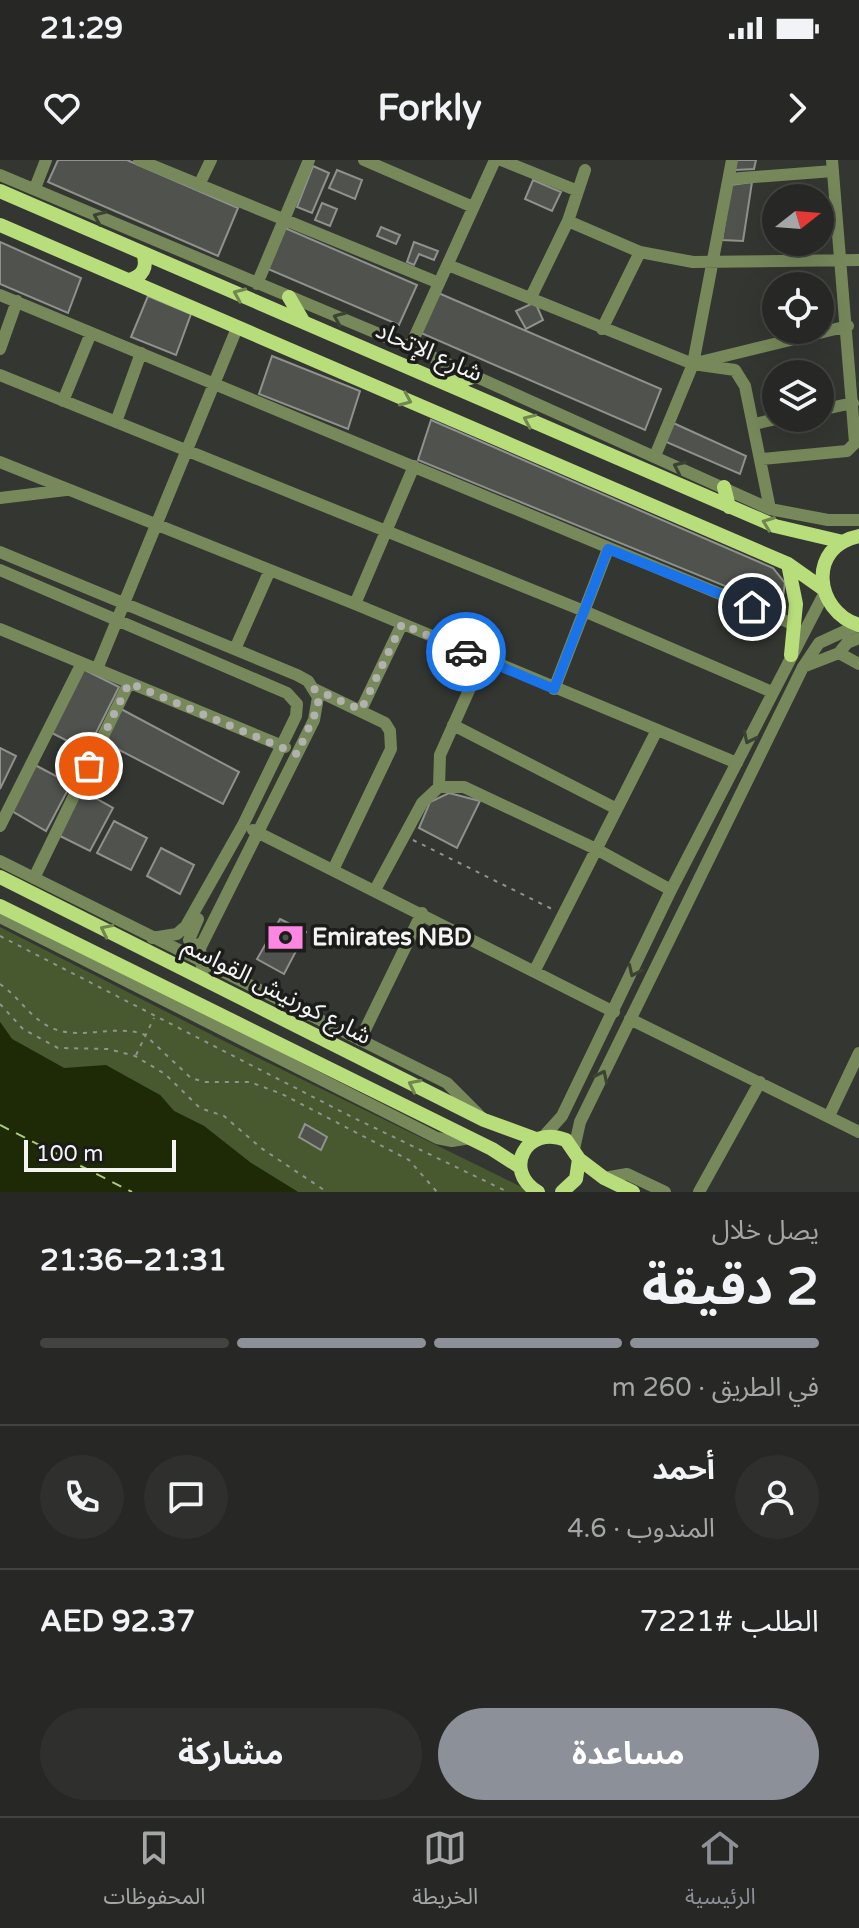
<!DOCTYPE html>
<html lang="ar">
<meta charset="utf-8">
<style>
:root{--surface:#272825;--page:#2f302d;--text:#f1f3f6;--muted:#a4a6a7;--line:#434442;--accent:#8c9099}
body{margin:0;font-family:"Varela Round","Noto Sans Arabic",sans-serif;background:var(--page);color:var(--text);direction:rtl;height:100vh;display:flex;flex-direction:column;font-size:30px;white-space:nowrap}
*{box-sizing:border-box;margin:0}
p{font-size:26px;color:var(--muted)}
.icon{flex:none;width:44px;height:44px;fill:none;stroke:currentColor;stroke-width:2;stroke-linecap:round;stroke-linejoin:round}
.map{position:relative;height:1032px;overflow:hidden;direction:ltr}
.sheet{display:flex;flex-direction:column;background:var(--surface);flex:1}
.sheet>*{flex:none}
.needle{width:52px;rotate:73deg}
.buttons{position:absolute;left:762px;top:24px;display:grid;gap:16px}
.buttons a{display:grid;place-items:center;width:72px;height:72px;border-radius:50%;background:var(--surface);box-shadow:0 8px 32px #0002,0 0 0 2px var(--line);font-size:40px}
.scale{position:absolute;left:24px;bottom:20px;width:152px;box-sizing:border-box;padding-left:8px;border:4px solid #f4f5f2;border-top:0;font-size:22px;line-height:28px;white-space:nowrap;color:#f4f5f2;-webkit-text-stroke:6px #1c1d1b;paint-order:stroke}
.pin{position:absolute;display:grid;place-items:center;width:68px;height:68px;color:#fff;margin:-34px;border:4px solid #fff;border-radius:50%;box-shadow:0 2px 8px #0007}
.courier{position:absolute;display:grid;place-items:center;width:80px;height:80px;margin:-40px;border:6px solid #1a73e8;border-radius:50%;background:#fff;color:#222;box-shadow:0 2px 10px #0007}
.head em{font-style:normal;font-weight:700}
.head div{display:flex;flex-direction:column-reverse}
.head{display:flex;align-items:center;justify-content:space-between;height:136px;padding:0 40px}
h1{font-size:52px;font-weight:700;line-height:60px}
.bar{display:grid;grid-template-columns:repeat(4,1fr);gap:12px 8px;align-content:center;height:96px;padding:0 40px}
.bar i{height:10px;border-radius:6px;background:var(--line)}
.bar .current{background:var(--accent)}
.bar p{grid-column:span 4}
.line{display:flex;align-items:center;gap:20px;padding:0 40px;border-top:2px solid var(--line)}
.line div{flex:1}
.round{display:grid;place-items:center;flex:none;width:84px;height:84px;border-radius:42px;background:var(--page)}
.cta{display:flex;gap:16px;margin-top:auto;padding:16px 40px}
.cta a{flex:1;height:92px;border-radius:48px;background:var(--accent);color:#fff;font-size:32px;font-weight:700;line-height:92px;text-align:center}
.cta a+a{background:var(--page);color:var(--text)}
.status{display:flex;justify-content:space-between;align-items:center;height:56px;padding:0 40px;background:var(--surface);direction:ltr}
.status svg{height:22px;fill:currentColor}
header{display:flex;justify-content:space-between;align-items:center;height:104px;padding:0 40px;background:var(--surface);font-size:36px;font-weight:700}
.dock{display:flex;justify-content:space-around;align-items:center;height:112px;border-top:2px solid var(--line);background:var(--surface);font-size:22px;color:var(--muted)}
.dock a{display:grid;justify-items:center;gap:4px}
.dock .current{color:var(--accent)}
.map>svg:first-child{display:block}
</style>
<div class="status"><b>21:29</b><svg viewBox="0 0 49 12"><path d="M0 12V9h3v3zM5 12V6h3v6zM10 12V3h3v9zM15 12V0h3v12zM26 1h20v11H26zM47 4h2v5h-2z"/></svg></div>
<header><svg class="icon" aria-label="forward" viewBox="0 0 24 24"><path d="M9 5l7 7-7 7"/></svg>Forkly<svg class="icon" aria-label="heart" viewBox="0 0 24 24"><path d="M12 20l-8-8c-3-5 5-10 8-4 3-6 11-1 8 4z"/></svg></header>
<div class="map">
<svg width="859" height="1032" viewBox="0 0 859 1032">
<rect width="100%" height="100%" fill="#343631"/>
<path fill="#48582f" d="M0,767l220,112 312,153h-234l-47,-29 -47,-37 -30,-15 -14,-16 -78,-27h-18l-52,-29 -12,-17z"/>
<path fill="#1e2906" d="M0,862l12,17 52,29 42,-3 54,30 14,16 30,15 47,37 47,29h-298z"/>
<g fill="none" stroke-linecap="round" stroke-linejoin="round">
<path stroke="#abce72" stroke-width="2" stroke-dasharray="10 8" stroke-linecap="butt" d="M0,965l132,67"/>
</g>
<path fill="#50524d" stroke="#8f928c" stroke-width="2" d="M58,0h69l111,48 -20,48 -170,-74z
M736,0h20l-2,9 -19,1z
M313,6l16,7 -17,40 -15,-6z
M337,10l25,10 -7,19 -26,-11z
M533,20l28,12 -9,19 -27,-12z
M752,22l-9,59 -21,-1 9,-55z
M322,43l15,6 -7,17 -15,-6z
M381,67l19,8 -4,9 -19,-8z
M285,68l132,57 -18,40 -131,-56z
M0,82l81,36 -13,35 -68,-29z
M414,82l24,9 -4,9 -15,-6 -5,11 -7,-3z
M436,132l225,97 -16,41 -224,-97z
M148,136l43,18 -15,41 -45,-18z
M535,142l8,18 -17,9 -10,-18z
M272,196l88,35 -12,38 -89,-35z
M431,260l342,148 12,15 -4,26 -363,-149z
M671,262l75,34 -6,18 -76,-33z
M81,508l38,19 -32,64 -37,-19z
M121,549l118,63 -16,32 -119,-62z
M0,588l16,8 -16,33z
M35,605l36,19 -25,47 -34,-20z
M81,630l32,18 -23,43 -32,-16z
M449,633l31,8 -23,47 -38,-20 11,-26z
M114,661l33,17 -16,32 -34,-17z
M161,688l33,17 -14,29 -33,-18z
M280,759l26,13 -22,42 -27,-15z
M305,964l22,13 -6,13 -22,-13z"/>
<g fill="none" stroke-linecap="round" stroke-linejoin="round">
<path stroke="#92938f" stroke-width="2" stroke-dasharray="4 6" stroke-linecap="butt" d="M413,680l141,70
M0,776l352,181 156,75
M0,824c19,13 31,35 52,44 30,13 64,-5 93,7l46,43 14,4h45l32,12 127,66 28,32
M0,844l23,25 35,19 50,1 27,7 30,18 35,34 24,8 37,32 66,44
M136,895l18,-37"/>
<path stroke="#77895b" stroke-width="12" d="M139,0l300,123
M364,0l109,47
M501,0l77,31
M0,15l410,172 360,162 58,11h31
M729,19l104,-8
M199,25l12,-25
M35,28l11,-28
M568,61l17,-51
M448,105l245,99 42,6 10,16 25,123
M257,124l52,-124
M0,135l795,330
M531,137l37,-76 72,31 53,10 166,-2
M602,169l38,-77
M410,187l85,-187
M0,189l17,-48
M700,202l148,-36
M0,215l584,236 188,81
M63,241l28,-68
M820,250l33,-7
M116,262l25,-69
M754,264l27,-6
M655,296l38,-92 39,-204
M762,299l85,-8 8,-8 -23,-283
M0,302l355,142 382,159
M0,338l66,-8
M0,392l297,123 11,6 10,16 -4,23 -114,228 3,30
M0,410l287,123 10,11 -1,12 -53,109 -57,101 -9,8 -25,4
M355,444l59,-138
M0,469l285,118
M235,489l35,-79
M839,493l20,11
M803,507l36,-14 8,-10 12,-5
M97,509l140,-341
M314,529l71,34 5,8 1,18 -58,121
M554,529l54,-140
M361,550l41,-86
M453,565l164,84
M439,627l1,-32 43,-96
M0,666l82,-163
M253,670l361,182
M0,701l447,222 32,32
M34,718l95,-195
M375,730l47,-87 17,-16h25l132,62 75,41
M0,757l437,221 15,3 18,-3
M198,759l-9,21 3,5 10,-1
M535,810l122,-240
M630,859l229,113
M360,880l62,-127
M829,956l30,-63
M544,976l18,-20 109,-226 153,-296
M574,989l6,-27 223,-455 16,-24 39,-18
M604,1018l23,-4 38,18
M699,1032l61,-110"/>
<path stroke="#b8de7b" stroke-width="14" d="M0,31l775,335 68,16
M0,65l788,339 34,24
M128,120c15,-3 20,-13 15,-27
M289,137l14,24
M449,224l27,-8
M724,327l5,20
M859,376c-52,10 -45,75 0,89
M788,404l8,40 -5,51
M0,717l484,243 52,19
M0,746l492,243 28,18
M579,999l25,19 29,14
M538,1032c-36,-21 -12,-68 28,-52l13,19 -3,20 -14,13"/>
</g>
<defs><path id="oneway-chevron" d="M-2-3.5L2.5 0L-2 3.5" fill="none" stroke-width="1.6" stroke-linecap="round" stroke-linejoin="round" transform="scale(2)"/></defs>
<g stroke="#3c4331">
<use href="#oneway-chevron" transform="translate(99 57) rotate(-156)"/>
<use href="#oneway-chevron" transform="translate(339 158) rotate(-157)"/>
<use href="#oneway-chevron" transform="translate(679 307) rotate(-155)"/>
<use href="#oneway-chevron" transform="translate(749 578) rotate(116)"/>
<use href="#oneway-chevron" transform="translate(634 811) rotate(115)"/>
<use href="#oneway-chevron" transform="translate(602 916) rotate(-64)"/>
</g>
<g stroke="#728750">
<use href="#oneway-chevron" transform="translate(239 134) rotate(-157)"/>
<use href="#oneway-chevron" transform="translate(406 240) rotate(23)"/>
<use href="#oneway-chevron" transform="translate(529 260) rotate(-156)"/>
<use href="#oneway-chevron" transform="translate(768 363) rotate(-159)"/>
<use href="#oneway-chevron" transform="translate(106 770) rotate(-154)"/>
<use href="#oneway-chevron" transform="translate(414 925) rotate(-153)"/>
</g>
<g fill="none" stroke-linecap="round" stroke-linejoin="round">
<path stroke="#b1b2ae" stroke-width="8" stroke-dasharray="0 14.4" d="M89,606l40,-83 168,71 22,-49 -5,-16 47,21 41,-86 64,28"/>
<path stroke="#1a73e8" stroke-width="10" d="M466,492l88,37 54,-140 144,58"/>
</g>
<defs>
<symbol id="bank-bare" viewBox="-9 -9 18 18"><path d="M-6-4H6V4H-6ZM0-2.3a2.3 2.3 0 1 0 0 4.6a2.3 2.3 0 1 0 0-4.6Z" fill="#fd86e2" stroke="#1c1d1b" stroke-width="2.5" paint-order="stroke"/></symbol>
</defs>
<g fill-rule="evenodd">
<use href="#bank-bare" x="260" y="752" width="51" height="51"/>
</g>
<g text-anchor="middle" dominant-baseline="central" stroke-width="7" stroke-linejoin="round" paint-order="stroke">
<g font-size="24" fill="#f4f5f2" stroke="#1c1d1b">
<text transform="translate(429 192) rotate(24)">شارع الإتحاد</text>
<text transform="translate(277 831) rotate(27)">شارع كورنيش القواسم</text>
</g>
<g font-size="24" font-weight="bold" fill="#f4f5f2" stroke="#1c1d1b" text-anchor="start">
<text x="312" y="777">Emirates NBD</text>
</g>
</g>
</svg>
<div class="buttons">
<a><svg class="needle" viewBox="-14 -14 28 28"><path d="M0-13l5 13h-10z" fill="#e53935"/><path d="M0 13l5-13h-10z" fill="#a4a6a7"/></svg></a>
<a><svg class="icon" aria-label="locate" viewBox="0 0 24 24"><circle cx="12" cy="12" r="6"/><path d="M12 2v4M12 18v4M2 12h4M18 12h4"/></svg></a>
<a><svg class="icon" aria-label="layers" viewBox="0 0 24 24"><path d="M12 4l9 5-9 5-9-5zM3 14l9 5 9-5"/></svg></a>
</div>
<div class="scale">100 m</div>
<div class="pin" style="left:89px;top:606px;background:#ea580c"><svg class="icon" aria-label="bag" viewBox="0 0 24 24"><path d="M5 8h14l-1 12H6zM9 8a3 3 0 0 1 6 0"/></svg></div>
<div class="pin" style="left:752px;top:447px;background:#1f2937"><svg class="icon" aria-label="home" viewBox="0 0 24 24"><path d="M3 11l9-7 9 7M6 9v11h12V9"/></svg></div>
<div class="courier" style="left:466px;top:492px"><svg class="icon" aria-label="car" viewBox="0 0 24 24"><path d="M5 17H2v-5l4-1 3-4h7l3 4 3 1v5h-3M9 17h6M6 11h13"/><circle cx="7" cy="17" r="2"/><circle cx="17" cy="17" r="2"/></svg></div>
</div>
<section class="sheet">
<div class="head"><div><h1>2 دقيقة</h1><p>يصل خلال</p></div><em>21:31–21:36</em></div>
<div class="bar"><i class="current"></i><i class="current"></i><i class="current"></i><i></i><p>في الطريق · 260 m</p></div>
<div class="line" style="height:144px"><a class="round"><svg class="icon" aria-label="person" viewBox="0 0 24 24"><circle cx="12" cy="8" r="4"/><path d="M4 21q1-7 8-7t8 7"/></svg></a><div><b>أحمد</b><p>المندوب · 4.6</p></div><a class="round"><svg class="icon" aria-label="chat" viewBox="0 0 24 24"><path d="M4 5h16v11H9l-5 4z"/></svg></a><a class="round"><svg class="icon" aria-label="phone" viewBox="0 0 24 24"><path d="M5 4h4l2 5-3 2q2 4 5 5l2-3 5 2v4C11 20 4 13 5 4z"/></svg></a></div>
<div class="line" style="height:104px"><div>الطلب #7221</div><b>AED 92.37</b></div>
<div class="cta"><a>مساعدة</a><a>مشاركة</a></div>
</section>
<nav class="dock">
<a class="current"><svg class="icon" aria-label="home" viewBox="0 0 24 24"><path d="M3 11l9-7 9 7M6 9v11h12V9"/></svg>الرئيسية</a>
<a><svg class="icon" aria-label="map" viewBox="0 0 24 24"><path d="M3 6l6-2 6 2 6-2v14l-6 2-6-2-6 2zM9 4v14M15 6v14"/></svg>الخريطة</a>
<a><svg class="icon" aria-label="saved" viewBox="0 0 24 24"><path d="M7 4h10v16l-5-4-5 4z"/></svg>المحفوظات</a>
</nav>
